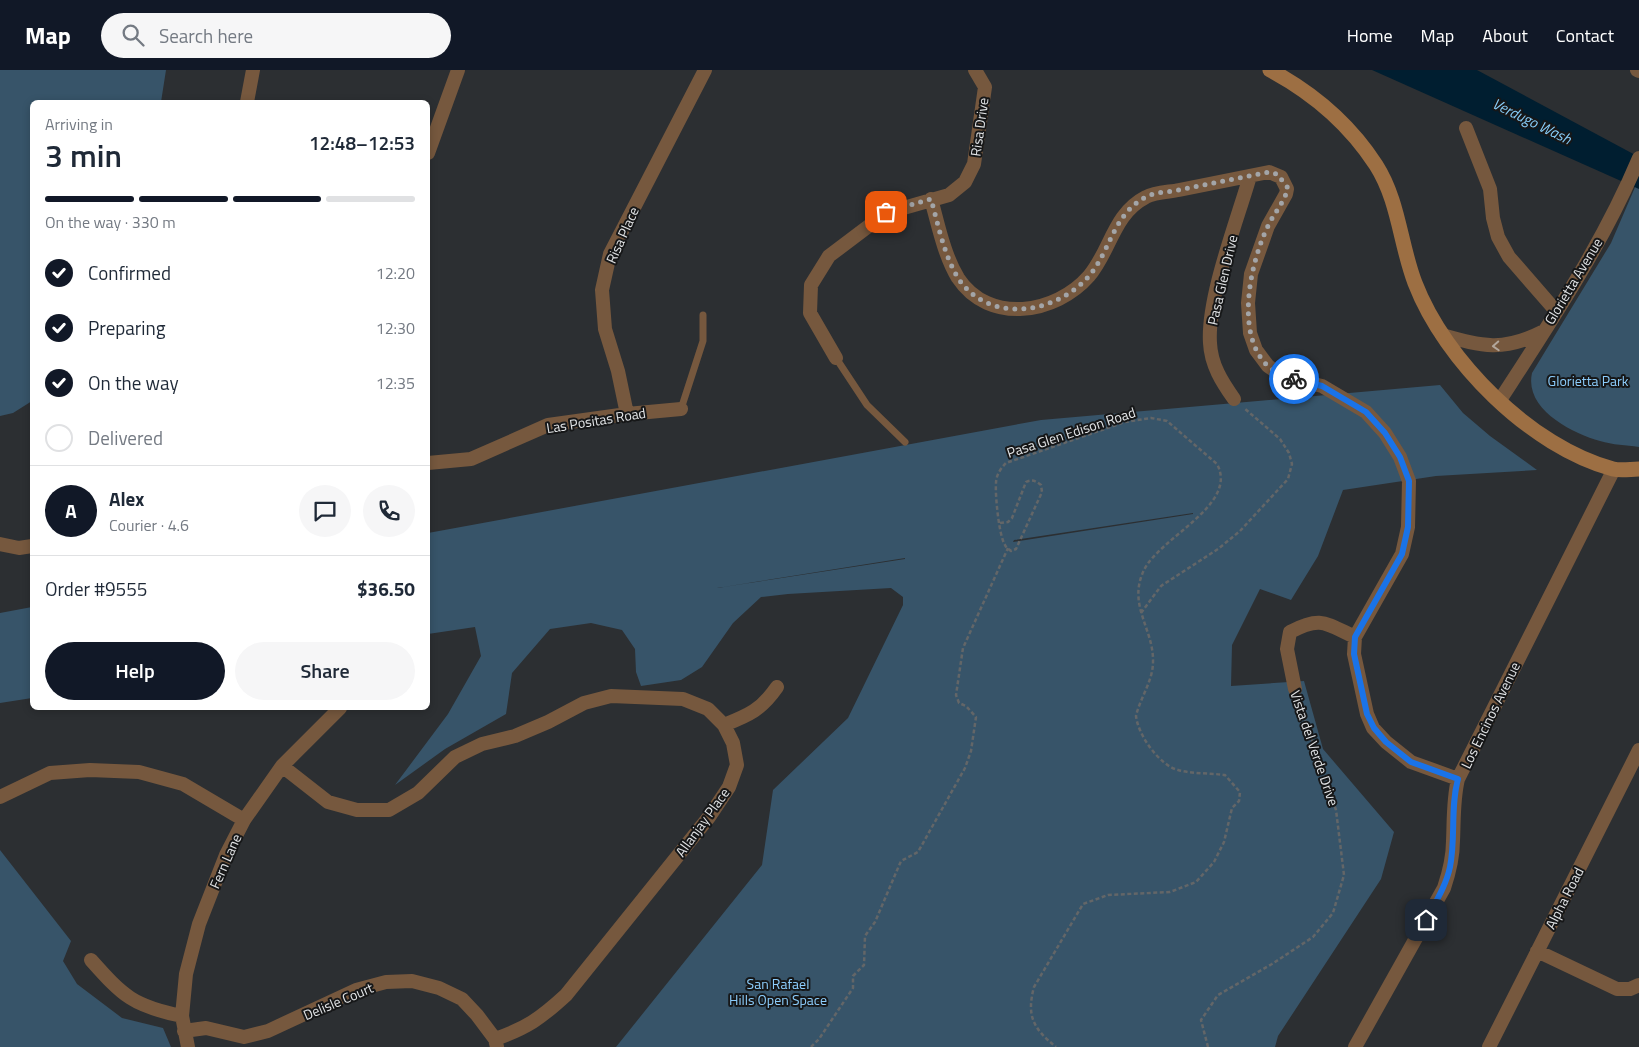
<!DOCTYPE html>
<meta charset="utf-8">
<style>
:root{--surface:#fff;--page:#f6f6f7;--text:#1f2937;--muted:#747a83;--line:#e0e1e3;--accent:#111827}
body{margin:0;font-family:"Titillium Web",sans-serif;background:var(--page);color:var(--text);height:100vh;display:flex;flex-direction:column;font-size:19px;white-space:nowrap}
*{box-sizing:border-box;margin:0}
p{font-size:16px;color:var(--muted)}
.icon{flex:none;width:28px;height:28px;fill:none;stroke:currentColor;stroke-width:2;stroke-linecap:round;stroke-linejoin:round}
.map{position:relative;flex:1;overflow:hidden}
.details{position:absolute;left:30px;top:30px;width:400px;height:610px;display:flex;flex-direction:column;background:var(--surface);border-radius:8px;box-shadow:0 2px 8px #0003}
.details>*{flex:none}
.pin{position:absolute;display:grid;place-items:center;width:42px;height:42px;color:#fff;margin:-21px;border-radius:10px;box-shadow:0 2px 8px #0006}
.courier{position:absolute;display:grid;place-items:center;width:50px;height:50px;margin:-25px;border:4px solid #1a73e8;border-radius:50%;background:#fff;color:#222;box-shadow:0 1px 6px #0007}
.head em{font-style:normal;font-weight:600}
.head div{display:flex;flex-direction:column-reverse}
.head{display:flex;align-items:center;justify-content:space-between;height:85px;padding:0 15px}
h1{font-size:32px;font-weight:600;line-height:38px}
.bar{display:grid;grid-template-columns:repeat(4,1fr);gap:8px 5px;align-content:center;height:60px;padding:0 15px}
.bar i{height:6px;border-radius:4px;background:var(--line)}
.bar .current{background:var(--accent)}
.bar p{grid-column:span 4}
.line{display:flex;align-items:center;gap:12px;padding:0 15px;border-top:1px solid var(--line)}
.line div{flex:1}
.round{display:grid;place-items:center;flex:none;width:52px;height:52px;border-radius:26px;background:var(--page)}
ol{padding:0 15px;list-style:none}
li{display:flex;align-items:center;gap:15px;height:55px}
li p{margin-inline-start:auto}
li .icon{padding:5px;border-radius:50%;background:var(--accent);color:#fff;stroke-width:4}
li:last-child{color:var(--muted)}
li i{width:28px;height:28px;border:2px solid var(--line);border-radius:50%}
.cta{display:flex;gap:10px;margin-top:auto;padding:10px 15px}
.cta a{flex:1;height:58px;border-radius:30px;background:var(--accent);color:#fff;font-size:20px;font-weight:600;line-height:58px;text-align:center}
.cta a+a{background:var(--page);color:var(--text)}
header{display:flex;align-items:center;gap:30px;box-sizing:border-box;height:70px;padding:0 25px;background:var(--accent);color:#fff}
header strong{font-size:24px}
nav{display:flex;gap:28px;margin-inline-start:auto;font-size:18px}
.search{width:350px;height:45px;background:var(--page);display:flex;align-items:center;gap:12px;box-sizing:border-box;padding:0 18px;border-radius:28px;color:var(--muted);font-size:19px}
.map>svg:first-child{display:block}
</style>
<header>
<strong>Map</strong>
<div class="search"><svg class="icon" aria-label="search" viewBox="0 0 24 24"><circle cx="10" cy="10" r="6"/><path d="M15 15l6 6"/></svg>Search here</div>
<nav><a>Home</a><a>Map</a><a>About</a><a>Contact</a></nav>
</header>
<div class="map">
<svg width="1639" height="977" viewBox="0 0 1639 977">
<rect width="100%" height="100%" fill="#2c2f32"/>
<path fill="#375469" fill-rule="evenodd" d="M0,0h166l-5,32h-129v299l-19,12 -13,3z
M1639,108v269c-13,-2 -26,-2 -39,-6 -28,-8 -76,-32 -68,-68l79,-130z
M1440,315l23,28 27,23 47,34 -101,6 -93,14 -25,66 -27,44 -31,-11 -28,56 -1,41 73,-5 19,68 71,83 -13,47 -103,157 -3,11h-659l146,-182 11,-75 75,-72 55,-113v-8l-12,-9 -103,6 -27,3 -28,26 -31,44 -21,13 -40,6 -5,-14 -1,-23 -13,-19 -31,-7 -41,6 -38,44 -6,41 -61,35 -50,36 53,-71 33,-58 -6,-29 -47,7v-101l613,-113zM1193,443v1l-180,28 1,-2zM905,488v1l-188,29z
M32,537v91l-32,5v-90z
M0,780l71,91 -8,20 14,23 45,34 41,10 8,19h-171z"/>
<path fill="#001e30" d="M1372,0h105l162,87v32z"/>
<g fill="none" stroke-linecap="round" stroke-linejoin="round">
<path stroke="#636668" stroke-width="2.5" stroke-dasharray="4 2.5" stroke-linecap="butt" d="M1000,453l8,-1 4,-4 14,-36c6,-3 10,-1 15,3l1,7 -26,57 -5,2c-2,-2 -5,-3 -6,-6 -6,-9 -10,-50 -9,-62 0,-8 5,-15 10,-20l119,-41 26,-4 16,3 50,43c22,41 -57,73 -73,106 -17,35 10,59 9,92 0,19 -13,36 -17,54 2,19 23,49 42,54 15,4 32,3 47,5l15,17 -1,9 -7,7 -8,34 -10,20 -18,20 -26,10 -62,3 -25,9 -49,83c-8,30 0,42 22,60
M1141,543l20,-27 57,-37 22,-18 48,-52 4,-15 -3,-11 -9,-14 -36,-31
M811,977l8,-8 34,-51v-12l11,-11 1,-29 10,-14 26,-61 17,-9 47,-84 6,-17 5,-34 -10,-11 -7,-3 -3,-8 7,-47 45,-100
M1208,977l-7,-27 17,-25 54,-31 41,-27 20,-24 11,-38 -8,-65 -38,-110"/>
<path stroke="#76583e" stroke-width="7" d="M836,288l31,47 38,37
M681,339l22,-68v-26"/>
<path stroke="#76583e" stroke-width="14" d="M1637,0l2,1
M247,32l6,-32
M1466,58l24,61 3,29 5,19 11,20 47,54
M428,83l30,-83
M931,129c7,25 13,56 27,79 31,47 98,36 131,-2 22,-26 24,-62 57,-79 9,-5 23,-5 33,-7 30,-6 60,-12 90,-18l12,5 6,12 -1,5 -18,32 -17,48 -3,29 2,30 6,17 12,16 16,11 38,9 44,26 19,21 15,24 9,24 -1,46 -6,27 -47,83 -1,17 13,60 6,14 13,14 25,20 47,17
M1442,265c40,11 61,17 100,-3
M836,288l-26,-45 1,-28 18,-29 57,-43 63,-18 16,-13 9,-18 11,-77 -10,-17
M1234,329c-12,-17 -23,-34 -24,-56 -3,-45 27,-122 40,-167
M1500,330c50,-77 103,-156 139,-242
M627,344l-9,-43 -13,-42 -3,-39 8,-36 95,-184
M428,393l43,-4 77,-34 79,-11 54,-5
M0,474l19,4 13,-2
M1295,619l-8,-40 3,-17c31,-16 35,-9 65,5
M724,655c25,-10 37,-15 53,-38
M282,696l46,36 29,8h32l29,-17 37,-36 27,-13 33,-8 33,-14 36,-19 27,-7 72,3 25,10 16,16 9,18 4,22 -8,22 -20,30 -143,178c-25,23 -39,33 -71,44
M0,727l50,-24 40,-3 49,2 44,12 61,36
M1537,881l80,38h13l9,-4
M91,890c32,36 42,46 91,56
M184,961l22,-3 38,9 24,-6 88,-41 30,-8 26,-1 27,7 23,11 15,16 18,24 2,8
M188,977l-6,-31 4,-42 13,-50 27,-69 18,-35 38,-54 58,-58
M1355,977l89,-159c5,-15 9,-31 9,-47 1,-21 0,-41 5,-62l156,-310
M1489,977l150,-297"/>
<path stroke="#9d6f43" stroke-width="15" d="M1270,0c43,23 80,55 106,95 23,36 24,79 39,118 30,78 116,164 198,186 8,2 18,0 26,0"/>
</g>
<defs><path id="oneway-chevron" d="M-2-3.5L2.5 0L-2 3.5" fill="none" stroke-width="1.6" stroke-linecap="round" stroke-linejoin="round" transform="scale(1.25)"/></defs>
<use stroke="#b2a69b" href="#oneway-chevron" transform="translate(1496 276) rotate(177)"/>
<g fill="none" stroke-linecap="round" stroke-linejoin="round">
<path stroke="#a3a5a8" stroke-width="5" stroke-dasharray="0 9" d="M886,142l45,-13c7,25 13,56 27,79 31,47 98,36 131,-2 22,-26 24,-62 57,-79 9,-5 23,-5 33,-7 30,-6 60,-12 90,-18l8,2 11,14c-4,15 -14,25 -20,38 -21,43 -40,139 26,153"/>
<path stroke="#1a73e8" stroke-width="6" d="M1294,309l28,7 44,26 19,21 15,24 9,24 -1,46 -6,27 -47,83 -1,17 13,60 7,14 12,14 25,20 47,17c-8,29 -2,58 -8,88 -4,19 -15,36 -24,53"/>
</g>
<g text-anchor="middle" dominant-baseline="central" stroke-width="4" stroke-linejoin="round" paint-order="stroke">
<g font-size="14" fill="#e3e5e7" stroke="#161718">
<text transform="translate(979 57) rotate(-82)">Risa Drive</text>
<text transform="translate(622 165) rotate(-66)">Risa Place</text>
<text transform="translate(1222 210) rotate(-77)">Pasa Glen Drive</text>
<text transform="translate(1573 211) rotate(-59)">Glorietta Avenue</text>
<text transform="translate(596 350) rotate(-9)">Las Positas Road</text>
<text transform="translate(1071 362) rotate(-18)">Pasa Glen Edison Road</text>
<text transform="translate(1490 645) rotate(-64)">Los Encinos Avenue</text>
<text transform="translate(1315 678) rotate(71)">Vista del Verde Drive</text>
<text transform="translate(702 752) rotate(-54)">Allanjay Place</text>
<text transform="translate(225 791) rotate(-66)">Fern Lane</text>
<text transform="translate(1564 828) rotate(-63)">Alpha Road</text>
<text transform="translate(338 931) rotate(-23)">Delisle Court</text>
</g>
<g font-size="14" fill="#8dcefd" stroke="#161718">
<text x="1588" y="310">Glorietta Park</text>
<text x="778" y="913">San Rafael<tspan x="778" dy="16">Hills Open Space</tspan></text>
</g>
<g font-size="15" font-style="italic" fill="#88cefa" stroke="#161718">
<text transform="translate(1532 51) rotate(26)">Verdugo Wash</text>
</g>
</g>
</svg>
<div class="pin" style="left:886px;top:142px;background:#ea580c"><svg class="icon" aria-label="bag" viewBox="0 0 24 24"><path d="M5 8h14l-1 12H6zM9 8a3 3 0 0 1 6 0"/></svg></div>
<div class="pin" style="left:1426px;top:850px;background:#1f2937"><svg class="icon" aria-label="home" viewBox="0 0 24 24"><path d="M3 11l9-7 9 7M6 9v11h12V9"/></svg></div>
<div class="courier" style="left:1294px;top:309px"><svg class="icon" aria-label="bike" viewBox="0 0 24 24"><circle cx="6" cy="16" r="4"/><circle cx="18" cy="16" r="4"/><path d="M6 16l4-8h5l3 8M10 8l3 8H6M13 5h3"/></svg></div>
<section class="details">
<div class="head"><div><h1>3 min</h1><p>Arriving in</p></div><em>12:48–12:53</em></div>
<div class="bar"><i class="current"></i><i class="current"></i><i class="current"></i><i></i><p>On the way · 330 m</p></div>
<ol>
<li><svg class="icon" aria-label="check" viewBox="0 0 24 24"><path d="M5 12l5 5 9-10"/></svg>Confirmed<p>12:20</p></li>
<li><svg class="icon" aria-label="check" viewBox="0 0 24 24"><path d="M5 12l5 5 9-10"/></svg>Preparing<p>12:30</p></li>
<li><svg class="icon" aria-label="check" viewBox="0 0 24 24"><path d="M5 12l5 5 9-10"/></svg>On the way<p>12:35</p></li>
<li><i></i>Delivered</li>
</ol>
<div class="line" style="height:90px"><b class="round" style="background:var(--accent);color:#fff">A</b><div><b>Alex</b><p>Courier · 4.6</p></div><a class="round"><svg class="icon" aria-label="chat" viewBox="0 0 24 24"><path d="M4 5h16v11H9l-5 4z"/></svg></a><a class="round"><svg class="icon" aria-label="phone" viewBox="0 0 24 24"><path d="M5 4h4l2 5-3 2q2 4 5 5l2-3 5 2v4C11 20 4 13 5 4z"/></svg></a></div>
<div class="line" style="height:65px"><div>Order #9555</div><b>$36.50</b></div>
<div class="cta"><a>Help</a><a>Share</a></div>
</section>
</div>
